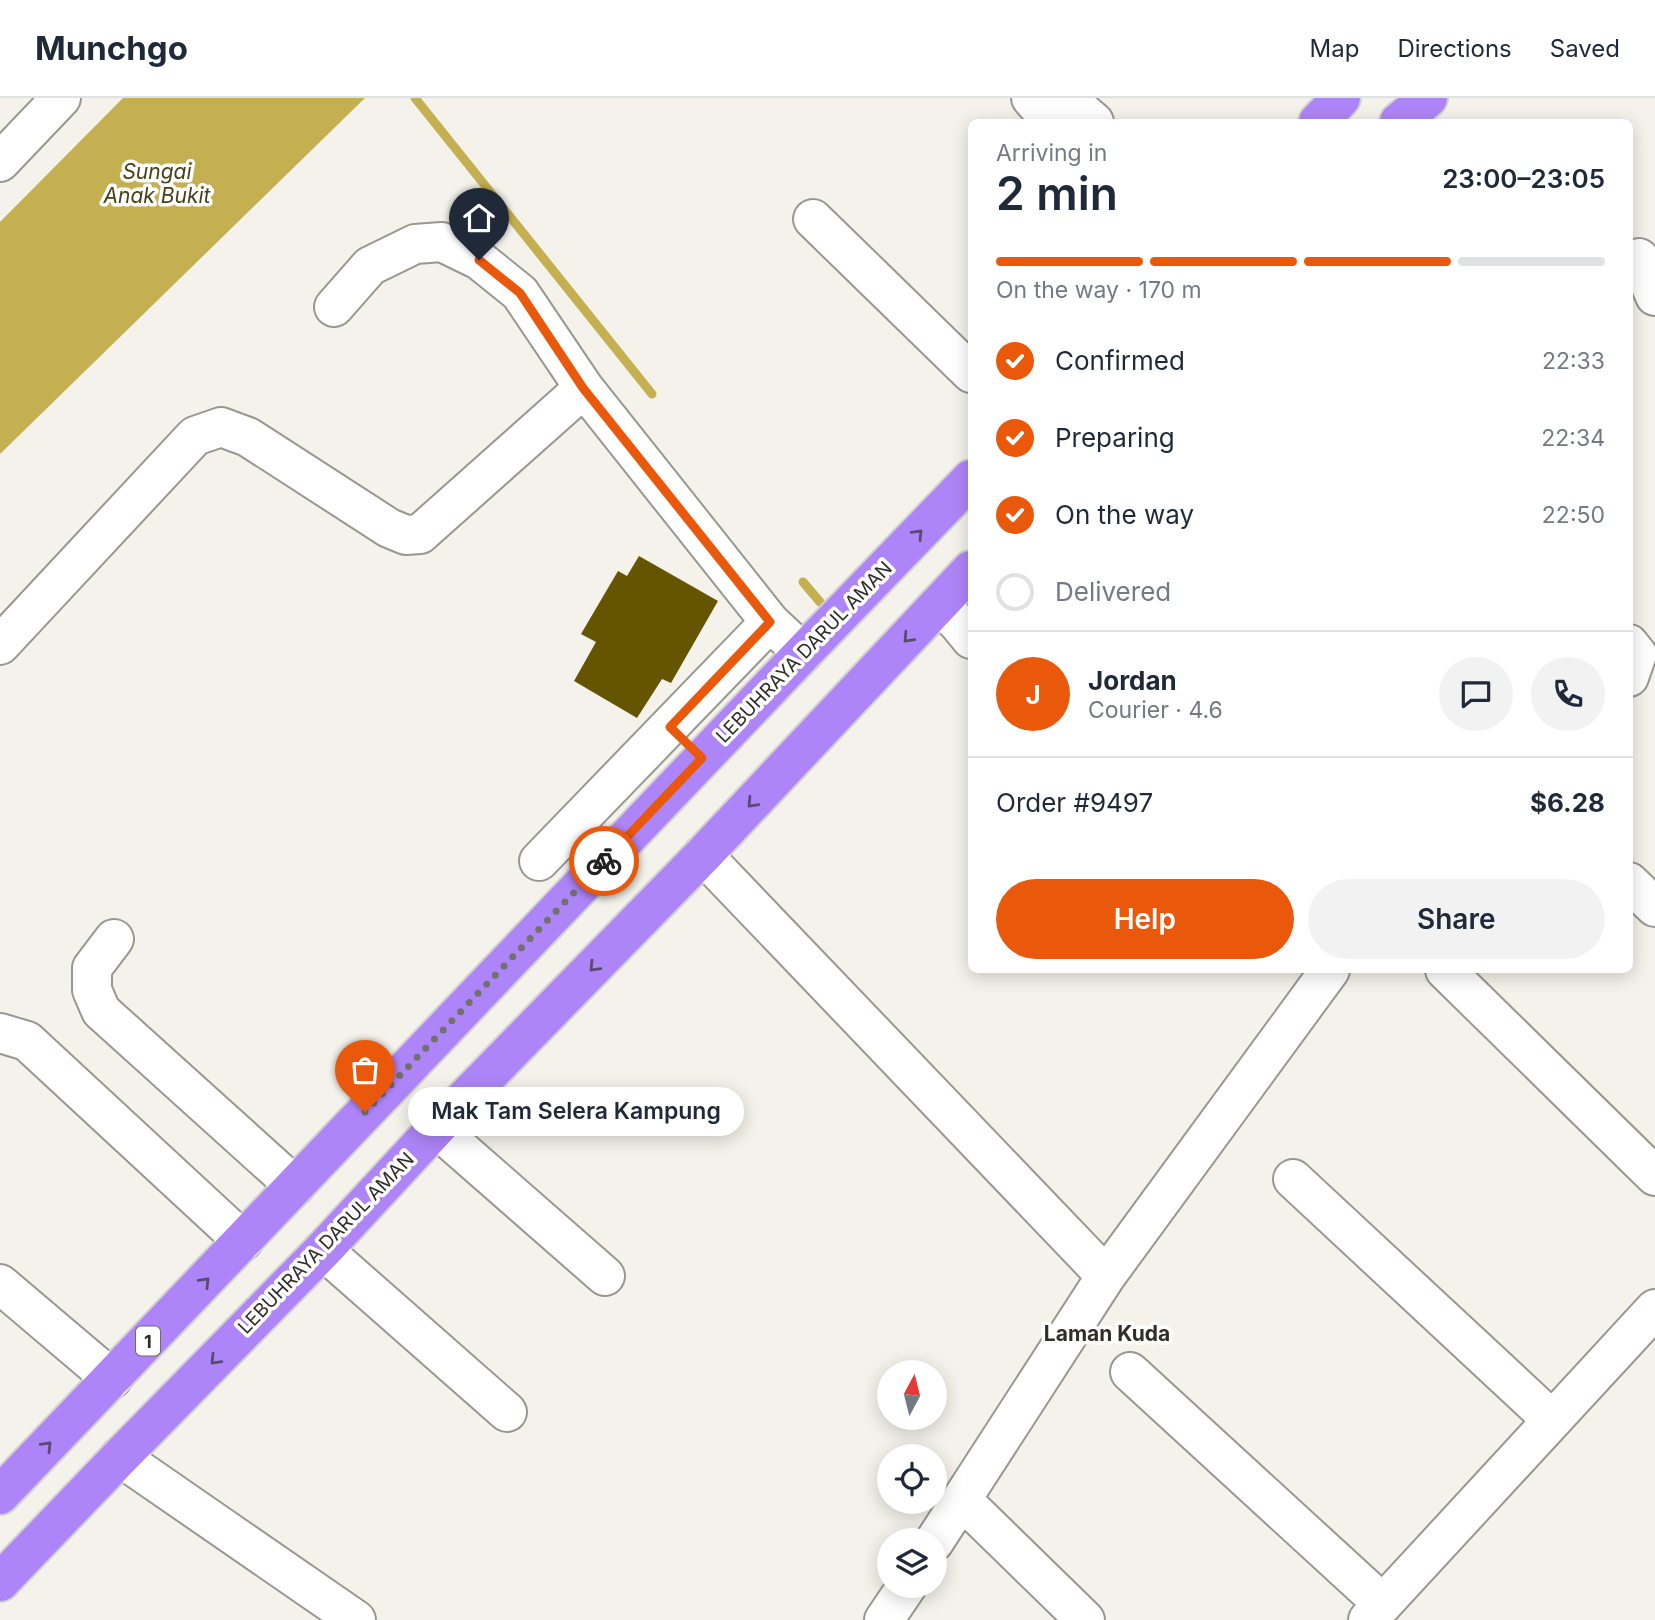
<!DOCTYPE html>
<meta charset="utf-8">
<style>
:root{--surface:#fff;--page:#f2f2f3;--text:#1f2937;--muted:#747a83;--line:#e0e1e3;--accent:#ea580c}
body{margin:0;font-family:Inter,sans-serif;background:var(--page);color:var(--text);height:100vh;display:flex;flex-direction:column;font-size:26px;white-space:nowrap}
*{box-sizing:border-box;margin:0}
p{font-size:23px;color:var(--muted)}
.icon{flex:none;width:38px;height:38px;fill:none;stroke:currentColor;stroke-width:2;stroke-linecap:round;stroke-linejoin:round}
.map{position:relative;flex:1;overflow:hidden}
.drawer{position:absolute;left:968px;top:21px;width:665px;height:854px;display:flex;flex-direction:column;background:var(--surface);border-radius:10px;box-shadow:0 4px 18px #0003}
.drawer>*{flex:none}
.needle{width:46px;rotate:7deg}
.fabs{position:absolute;left:877px;top:1262px;display:grid;gap:14px}
.fabs a{display:grid;place-items:center;width:70px;height:70px;border-radius:50%;background:var(--surface);box-shadow:0 4px 18px #0003;font-size:35px}
.pin{position:absolute;display:grid;place-items:center;width:60px;height:60px;color:#fff;margin:-72px -30px;border-radius:50% 50% 50% 0;rotate:-45deg;box-shadow:0 0 7px #0007}
.pin .icon{rotate:45deg}
.courier{position:absolute;display:grid;place-items:center;width:70px;height:70px;margin:-35px;border:5px solid #ea580c;border-radius:50%;background:#fff;color:#222;box-shadow:0 2px 9px #0007}
.bubble{position:absolute;height:49px;border-radius:24px;background:var(--surface);box-shadow:0 4px 18px #0003;font-size:23px;font-weight:600;line-height:49px;text-align:center}
.overview em{font-style:normal;font-weight:600}
.overview div{display:flex;flex-direction:column-reverse}
.overview{display:flex;align-items:center;justify-content:space-between;height:119px;padding:0 28px}
h1{font-size:46px;font-weight:600;line-height:52px}
.bar{display:grid;grid-template-columns:repeat(4,1fr);gap:10px 7px;align-content:center;height:84px;padding:0 28px}
.bar i{height:9px;border-radius:5px;background:var(--line)}
.bar .current{background:var(--accent)}
.bar p{grid-column:span 4}
.line{display:flex;align-items:center;gap:18px;padding:0 28px;border-top:2px solid var(--line)}
.line div{flex:1}
.round{display:grid;place-items:center;flex:none;width:74px;height:74px;border-radius:37px;background:var(--page)}
ol{padding:0 28px;list-style:none}
li{display:flex;align-items:center;gap:21px;height:77px}
li p{margin-inline-start:auto}
li .icon{padding:7px;border-radius:50%;background:var(--accent);color:#fff;stroke-width:4}
li:last-child{color:var(--muted)}
li i{width:38px;height:38px;border:4px solid var(--line);border-radius:50%}
.cta{display:flex;gap:14px;margin-top:auto;padding:14px 28px}
.cta a{flex:1;height:80px;border-radius:42px;background:var(--accent);color:#fff;font-size:28px;font-weight:600;line-height:80px;text-align:center}
.cta a+a{background:var(--page);color:var(--text)}
header{display:flex;align-items:center;gap:42px;box-sizing:border-box;height:98px;padding:0 35px;background:var(--surface);border-bottom:2px solid var(--line)}
header strong{font-size:33px}
nav{display:flex;gap:38px;margin-inline-start:auto;font-size:24px}
.map>svg:first-child{display:block}
</style>
<header>
<strong>Munchgo</strong>
<nav><a>Map</a><a>Directions</a><a>Saved</a></nav>
</header>
<div class="map">
<svg width="1655" height="1522" viewBox="0 0 1655 1522">
<rect width="100%" height="100%" fill="#f4f2eb"/>
<path fill="#c5b051" d="M123,0h242l-365,356v-232z"/>
<g fill="none" stroke-linecap="round" stroke-linejoin="round">
<path stroke="#c5b051" stroke-width="9" d="M415,0l237,296
M803,484l17,20"/>
</g>
<path fill="#655500" d="M639,458l79,45 -47,82 -9,-4 -25,39 -63,-37 22,-39 -15,-8 37,-63 9,5z"/>
<g fill="none" stroke-linecap="round" stroke-linejoin="round">
<defs>
<path id="minor" d="M1031,0l21,24
M1066,0l28,24
M0,64l61,-64
M813,121l158,154
M1639,160l16,38
M334,209l36,-41 45,-22 27,-2 37,18 41,33 64,95 186,234 33,31
M939,507l19,18 13,16
M1629,546l8,10 -8,23
M0,547l195,-209 26,-9 27,10 141,91 17,7 14,-1 164,-146
M703,757l403,421
M539,763l231,-239
M1629,784l26,25
M114,841l-22,29v22l9,21 194,175
M1445,872l210,206
M0,935l27,8 216,200
M436,1030l169,148
M1293,1081l259,241
M323,1152l184,162
M0,1186l112,95
M1130,1274l253,232
M120,1359l236,163
M962,1402l123,120
M934,1444l172,-266 224,-306
M884,1522l23,-34
M1368,1522l287,-311"/>
<path id="highway" d="M1318,24l23,-24
M1399,24l29,-24
M0,1397l803,-842 168,-174
M0,1484l120,-125 203,-207 113,-122 267,-273 268,-285"/>
</defs>
<use href="#minor" stroke="#989790" stroke-width="42"/>
<use href="#highway" stroke="#d1d1d0" stroke-width="42"/>
<use href="#minor" stroke="#fff" stroke-width="38"/>
<use href="#highway" stroke="#ae85f8" stroke-width="38"/>
</g>
<defs><path id="oneway-chevron" d="M-2-3.5L2.5 0L-2 3.5" fill="none" stroke-width="1.6" stroke-linecap="round" stroke-linejoin="round" transform="scale(1.75)"/></defs>
<g stroke="#5a4b71">
<use href="#oneway-chevron" transform="translate(918 436) rotate(-46)"/>
<use href="#oneway-chevron" transform="translate(908 540) rotate(133)"/>
<use href="#oneway-chevron" transform="translate(752 705) rotate(133)"/>
<use href="#oneway-chevron" transform="translate(594 869) rotate(134)"/>
<use href="#oneway-chevron" transform="translate(205 1184) rotate(-46)"/>
<use href="#oneway-chevron" transform="translate(215 1262) rotate(134)"/>
<use href="#oneway-chevron" transform="translate(47 1348) rotate(-46)"/>
</g>
<g fill="none" stroke-linecap="round" stroke-linejoin="round">
<path stroke="#73716d" stroke-width="7" stroke-dasharray="0 12.6" d="M365,1014l239,-251"/>
<path stroke="#ea580c" stroke-width="9" d="M479,162l41,33 63,95 187,234 -100,105 32,31 -98,103"/>
</g>
<g text-anchor="middle" dominant-baseline="central" stroke-width="7" stroke-linejoin="round" paint-order="stroke">
<rect fill="#fff" stroke="#6c6b69" stroke-width="2" x="136" y="1228.5" width="24" height="29" rx="5"/>
<g font-size="18" font-weight="bold" fill="#2d2c29">
<text x="148" y="1243">1</text>
</g>
<g font-size="19" fill="#2d2c29" stroke="#fff">
<text transform="translate(804 554) rotate(-46)">LEBUHRAYA DARUL AMAN</text>
<text transform="translate(326 1145) rotate(-46)">LEBUHRAYA DARUL AMAN</text>
</g>
<g font-size="21" font-style="italic" fill="#483f17" stroke="#fff">
<text x="157" y="73">Sungai<tspan x="157" dy="24">Anak Bukit</tspan></text>
</g>
<g font-size="21" font-weight="bold" fill="#2f2e28" stroke="#fff">
<text x="1107" y="1235">Laman Kuda</text>
</g>
</g>
</svg>
<div class="fabs">
<a><svg class="needle" viewBox="-14 -14 28 28"><path d="M0-13l5 13h-10z" fill="#e53935"/><path d="M0 13l5-13h-10z" fill="#747a83"/></svg></a>
<a><svg class="icon" aria-label="locate" viewBox="0 0 24 24"><circle cx="12" cy="12" r="6"/><path d="M12 2v4M12 18v4M2 12h4M18 12h4"/></svg></a>
<a><svg class="icon" aria-label="layers" viewBox="0 0 24 24"><path d="M12 4l9 5-9 5-9-5zM3 14l9 5 9-5"/></svg></a>
</div>
<div class="pin" style="left:365px;top:1014px;background:#ea580c"><svg class="icon" aria-label="bag" viewBox="0 0 24 24"><path d="M5 8h14l-1 12H6zM9 8a3 3 0 0 1 6 0"/></svg></div>
<div class="pin" style="left:479px;top:162px;background:#1f2937"><svg class="icon" aria-label="home" viewBox="0 0 24 24"><path d="M3 11l9-7 9 7M6 9v11h12V9"/></svg></div>
<div class="courier" style="left:604px;top:763px"><svg class="icon" aria-label="bike" viewBox="0 0 24 24"><circle cx="6" cy="16" r="4"/><circle cx="18" cy="16" r="4"/><path d="M6 16l4-8h5l3 8M10 8l3 8H6M13 5h3"/></svg></div>
<div class="bubble" style="left:408px;top:989px;width:336px">Mak Tam Selera Kampung</div>
<section class="drawer">
<div class="overview"><div><h1>2 min</h1><p>Arriving in</p></div><em>23:00–23:05</em></div>
<div class="bar"><i class="current"></i><i class="current"></i><i class="current"></i><i></i><p>On the way · 170 m</p></div>
<ol>
<li><svg class="icon" aria-label="check" viewBox="0 0 24 24"><path d="M5 12l5 5 9-10"/></svg>Confirmed<p>22:33</p></li>
<li><svg class="icon" aria-label="check" viewBox="0 0 24 24"><path d="M5 12l5 5 9-10"/></svg>Preparing<p>22:34</p></li>
<li><svg class="icon" aria-label="check" viewBox="0 0 24 24"><path d="M5 12l5 5 9-10"/></svg>On the way<p>22:50</p></li>
<li><i></i>Delivered</li>
</ol>
<div class="line" style="height:126px"><b class="round" style="background:var(--accent);color:#fff">J</b><div><b>Jordan</b><p>Courier · 4.6</p></div><a class="round"><svg class="icon" aria-label="chat" viewBox="0 0 24 24"><path d="M4 5h16v11H9l-5 4z"/></svg></a><a class="round"><svg class="icon" aria-label="phone" viewBox="0 0 24 24"><path d="M5 4h4l2 5-3 2q2 4 5 5l2-3 5 2v4C11 20 4 13 5 4z"/></svg></a></div>
<div class="line" style="height:91px"><div>Order #9497</div><b>$6.28</b></div>
<div class="cta"><a>Help</a><a>Share</a></div>
</section>
</div>
